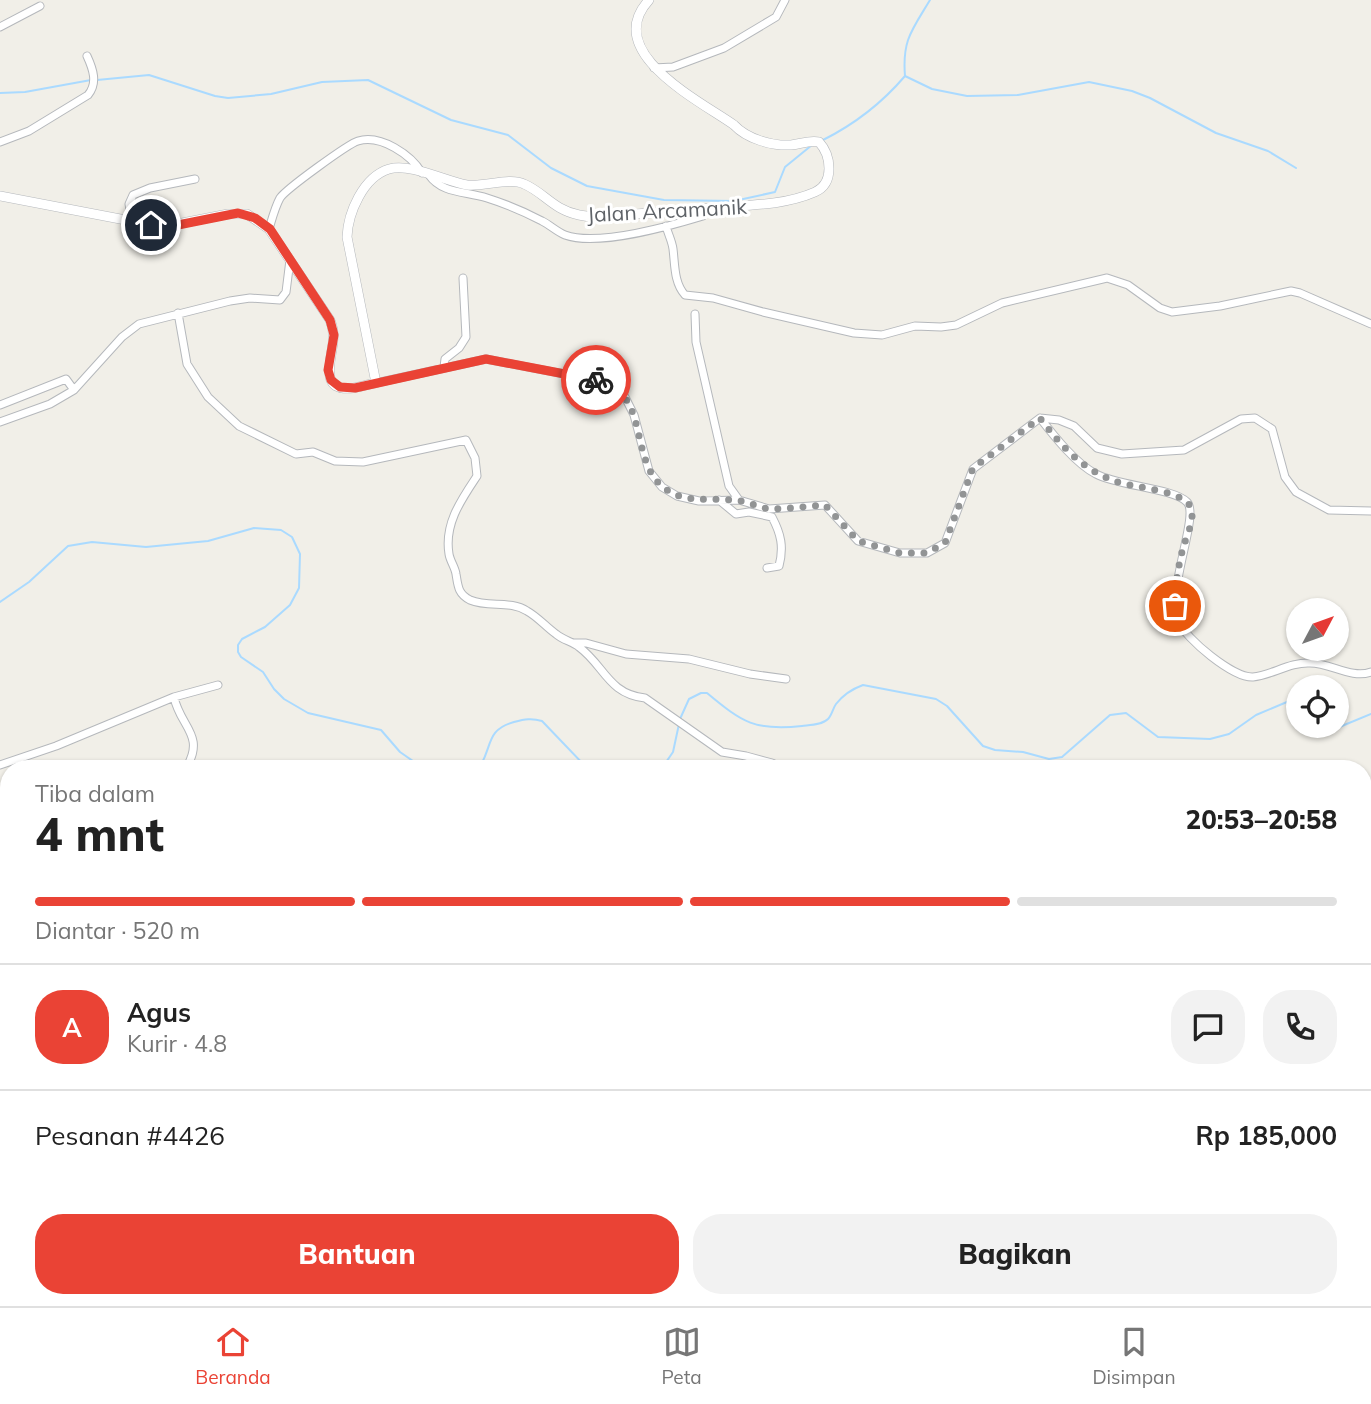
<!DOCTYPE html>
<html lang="id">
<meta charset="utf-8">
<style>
:root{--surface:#fff;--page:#f2f2f2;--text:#222;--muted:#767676;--line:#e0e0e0;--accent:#ea4335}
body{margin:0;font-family:Mulish,sans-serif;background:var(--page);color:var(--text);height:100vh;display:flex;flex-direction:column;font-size:26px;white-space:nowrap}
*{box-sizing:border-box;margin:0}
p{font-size:23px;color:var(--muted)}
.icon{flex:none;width:38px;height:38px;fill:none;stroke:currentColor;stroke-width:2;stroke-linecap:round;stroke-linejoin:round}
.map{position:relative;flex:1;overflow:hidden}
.details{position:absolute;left:0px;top:760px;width:1372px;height:548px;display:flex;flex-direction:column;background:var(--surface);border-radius:28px 28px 0 0;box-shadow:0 2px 5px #0004}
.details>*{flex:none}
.needle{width:46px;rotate:49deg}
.controls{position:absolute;left:1286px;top:598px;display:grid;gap:14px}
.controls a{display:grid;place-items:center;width:63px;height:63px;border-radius:50%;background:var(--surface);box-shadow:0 2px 5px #0004;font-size:35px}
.pin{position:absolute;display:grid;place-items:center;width:60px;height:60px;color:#fff;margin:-30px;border:4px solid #fff;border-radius:50%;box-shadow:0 2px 7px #0007}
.courier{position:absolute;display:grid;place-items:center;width:70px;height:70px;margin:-35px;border:5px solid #ea4335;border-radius:50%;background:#fff;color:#222;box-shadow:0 2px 9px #0007}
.overview em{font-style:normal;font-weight:800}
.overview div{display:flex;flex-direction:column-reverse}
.overview{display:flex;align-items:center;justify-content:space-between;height:119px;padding:0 35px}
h1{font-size:46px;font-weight:800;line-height:52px}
.bar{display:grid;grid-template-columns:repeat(4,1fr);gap:10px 7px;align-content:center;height:84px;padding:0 35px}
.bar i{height:9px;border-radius:5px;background:var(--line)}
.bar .current{background:var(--accent)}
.bar p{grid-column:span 4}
.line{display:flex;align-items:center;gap:18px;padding:0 35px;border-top:2px solid var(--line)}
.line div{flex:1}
.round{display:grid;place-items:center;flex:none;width:74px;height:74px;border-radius:28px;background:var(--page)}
.action{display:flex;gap:14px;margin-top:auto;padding:14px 35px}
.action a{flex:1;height:80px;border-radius:28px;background:var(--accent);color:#fff;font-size:28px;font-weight:800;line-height:80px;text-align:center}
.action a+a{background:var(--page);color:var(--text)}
.dock{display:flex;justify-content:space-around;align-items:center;height:98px;border-top:2px solid var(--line);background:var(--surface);font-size:19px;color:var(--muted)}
.dock a{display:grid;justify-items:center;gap:4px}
.dock .current{color:var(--accent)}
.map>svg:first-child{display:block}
</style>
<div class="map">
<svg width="1371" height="1306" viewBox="0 0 1371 1306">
<rect width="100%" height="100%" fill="#f1efe8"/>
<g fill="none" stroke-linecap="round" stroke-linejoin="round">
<path stroke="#aadaff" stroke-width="2" d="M905,76l27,13 35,7 51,-1 71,-13 43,9 18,7 66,35 52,18 28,17
M97,80l52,-5 66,21 13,2 43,-4 51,-12 46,-2 83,40 57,15 43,33 36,18 77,14 70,1 41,-9 10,-25 27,-22
M0,93l25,-1 66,-12
M823,140c32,-16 59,-37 82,-64 -3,-36 7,-46 25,-76
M0,602l29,-20 39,-36 24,-4 54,5 62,-6 46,-13 27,2 11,7 8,17 -1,34 -9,17 -25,22 -23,12 -4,6v7l3,5 22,15 11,17 10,10 24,14 73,17 19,22 23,16
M680,719l9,-20 12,-6h6c36,30 48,38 95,33 8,-1 20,-1 26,-7 4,-4 5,-11 8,-15 7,-9 16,-15 27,-19l73,14 11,7 36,40 12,4 28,2 26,7 13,-2 48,-42 16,-2 32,24 52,2 19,-5 27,-19 38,-16 4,3
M1332,726l5,2 34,-14
M479,768c14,-21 6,-38 35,-46 11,-3 18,-4 28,-1l45,47
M662,768l11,-16 6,-28"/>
<defs>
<path id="minor" d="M0,27l40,-21
M654,68l19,-1 51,-19 52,-31 9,-17
M0,142l29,-11 59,-36c10,-12 5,-26 -1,-39
M429,175c13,19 37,16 58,23 19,6 38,14 55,23 8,4 15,11 23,14 33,12 105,-9 138,-19l9,-8
M132,222l-3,-18 4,-9 17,-7 45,-9
M666,226c2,8 6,15 7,23 2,16 1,34 12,46l28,3 50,14 91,21 28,2 33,-9 26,1 15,-2 46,-22 105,-25 21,7 32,23 12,4 48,-6 71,-15 9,2 71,31
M269,229c3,-10 6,-22 11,-31 6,-9 68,-54 78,-57 23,-7 53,14 64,32
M178,313l9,51 21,33 31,29 57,28 17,-2 22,9 28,1 103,-22 9,18 2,18c-16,24 -33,48 -28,78 1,7 6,13 7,20 2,12 2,20 14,26 19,8 40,0 57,11 11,6 19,16 29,23 7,6 17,8 23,13 25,18 29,47 66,51l77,54 24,4 26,7 11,5
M695,314l1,28 33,144 10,14
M444,367l1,-8 14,-11 7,-11 -3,-59
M376,383l110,-24 120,23 19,15 9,18 15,56 13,16 15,9 22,5 40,-1 30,9 56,-4 33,36 42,12h27l18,-10 28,-74 67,-51 19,2 15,6 23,22 25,6 62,-4 57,-31 14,-1 17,11 13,48 11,15 33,18 42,1
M0,405l66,-26 8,11
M1040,418c14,18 36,46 56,56 22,12 77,14 91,28 13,13 -21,88 -9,119 8,18 55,57 75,56 19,-2 37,-15 57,-14 21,0 41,16 61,9
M0,422l50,-18 24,-14 48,-53 17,-13 91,-23 20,-3 30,2 6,-8 4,-32
M719,500l17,14 13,-2 23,5c9,17 12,30 7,49l-12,2
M574,643h12l40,11 63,5 61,15 36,5
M174,697l44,-12
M0,765l56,-19 118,-49c6,30 32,38 12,71
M0,809l9,-1
M0,870l9,-2
M1363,914l8,1
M1363,1066l8,-1
M691,1298l19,8
M1146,1298l15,8
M161,1306l11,-8
M242,1306l5,-8"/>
<path id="tertiary" d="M0,196l162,31 66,-13h19l22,15 61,91c3,7 4,14 3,22 -2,20 -14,50 20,46 8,-1 15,-4 23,-5l-29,-146c1,-24 16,-60 42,-68 22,-6 56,12 78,16 17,2 43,-8 57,-1 21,9 28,25 55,31 17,4 36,0 53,-1 27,-1 53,-4 79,-6 35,-3 72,-2 104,-16 20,-9 16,-37 4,-50 -10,-2 -18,2 -28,3 -19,1 -44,-6 -57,-20 -34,-24 -133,-73 -85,-125"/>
</defs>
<use href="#minor" stroke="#b5b8bc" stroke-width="9"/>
<use href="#tertiary" stroke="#b5b8bc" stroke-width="10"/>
<use href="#minor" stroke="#fff" stroke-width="7"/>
<use href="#tertiary" stroke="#fff" stroke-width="9"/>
</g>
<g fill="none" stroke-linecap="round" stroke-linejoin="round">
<path stroke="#929495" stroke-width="7" stroke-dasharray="0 12.6" d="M596,380c55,11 32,79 67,107 23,19 50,9 77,14 11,1 21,8 31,8 18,0 36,-3 54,-4l33,36 42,12h27l18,-10 28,-75 67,-50c23,30 44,54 81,65 17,5 70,8 71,29 1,12 -6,25 -9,36 -5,19 -8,39 -8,58"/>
<path stroke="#ea4335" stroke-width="9" d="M151,225l22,1 65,-13 17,5 15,11 60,91 4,15 -6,35 3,10 9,7 15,1 131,-29 110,21"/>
</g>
<g text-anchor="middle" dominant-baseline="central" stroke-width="6" stroke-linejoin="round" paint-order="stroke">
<g font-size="21" fill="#5f6368" stroke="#fff">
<text transform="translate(667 210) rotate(-3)">Jalan Arcamanik</text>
</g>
</g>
</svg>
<div class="controls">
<a><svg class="needle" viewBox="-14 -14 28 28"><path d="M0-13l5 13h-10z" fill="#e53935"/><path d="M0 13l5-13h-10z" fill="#767676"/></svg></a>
<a><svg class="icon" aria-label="locate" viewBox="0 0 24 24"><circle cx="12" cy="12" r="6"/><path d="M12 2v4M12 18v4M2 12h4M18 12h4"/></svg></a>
</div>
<div class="pin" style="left:1175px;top:606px;background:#ea580c"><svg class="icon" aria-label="bag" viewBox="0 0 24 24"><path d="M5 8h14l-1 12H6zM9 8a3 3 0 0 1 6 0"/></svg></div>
<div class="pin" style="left:151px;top:225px;background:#1f2937"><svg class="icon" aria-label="home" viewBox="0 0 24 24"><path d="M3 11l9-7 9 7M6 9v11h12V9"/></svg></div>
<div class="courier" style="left:596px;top:380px"><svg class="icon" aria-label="bike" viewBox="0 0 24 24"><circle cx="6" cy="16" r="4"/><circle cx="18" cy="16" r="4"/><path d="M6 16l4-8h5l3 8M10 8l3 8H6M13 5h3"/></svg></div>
<section class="details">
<div class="overview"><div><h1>4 mnt</h1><p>Tiba dalam</p></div><em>20:53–20:58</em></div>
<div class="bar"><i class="current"></i><i class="current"></i><i class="current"></i><i></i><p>Diantar · 520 m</p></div>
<div class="line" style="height:126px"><b class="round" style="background:var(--accent);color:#fff">A</b><div><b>Agus</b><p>Kurir · 4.8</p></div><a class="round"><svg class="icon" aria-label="chat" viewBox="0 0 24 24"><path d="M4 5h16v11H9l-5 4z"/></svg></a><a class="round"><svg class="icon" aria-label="phone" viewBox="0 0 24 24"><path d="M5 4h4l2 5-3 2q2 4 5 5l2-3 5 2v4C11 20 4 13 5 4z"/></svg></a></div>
<div class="line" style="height:91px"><div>Pesanan #4426</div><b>Rp 185,000</b></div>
<div class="action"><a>Bantuan</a><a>Bagikan</a></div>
</section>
</div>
<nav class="dock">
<a class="current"><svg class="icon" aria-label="home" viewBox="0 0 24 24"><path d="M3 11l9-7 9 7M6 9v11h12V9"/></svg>Beranda</a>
<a><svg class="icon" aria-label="map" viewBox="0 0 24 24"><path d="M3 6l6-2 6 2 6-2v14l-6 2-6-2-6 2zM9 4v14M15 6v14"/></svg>Peta</a>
<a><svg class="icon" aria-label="saved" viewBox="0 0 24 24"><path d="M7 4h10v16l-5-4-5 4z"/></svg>Disimpan</a>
</nav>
